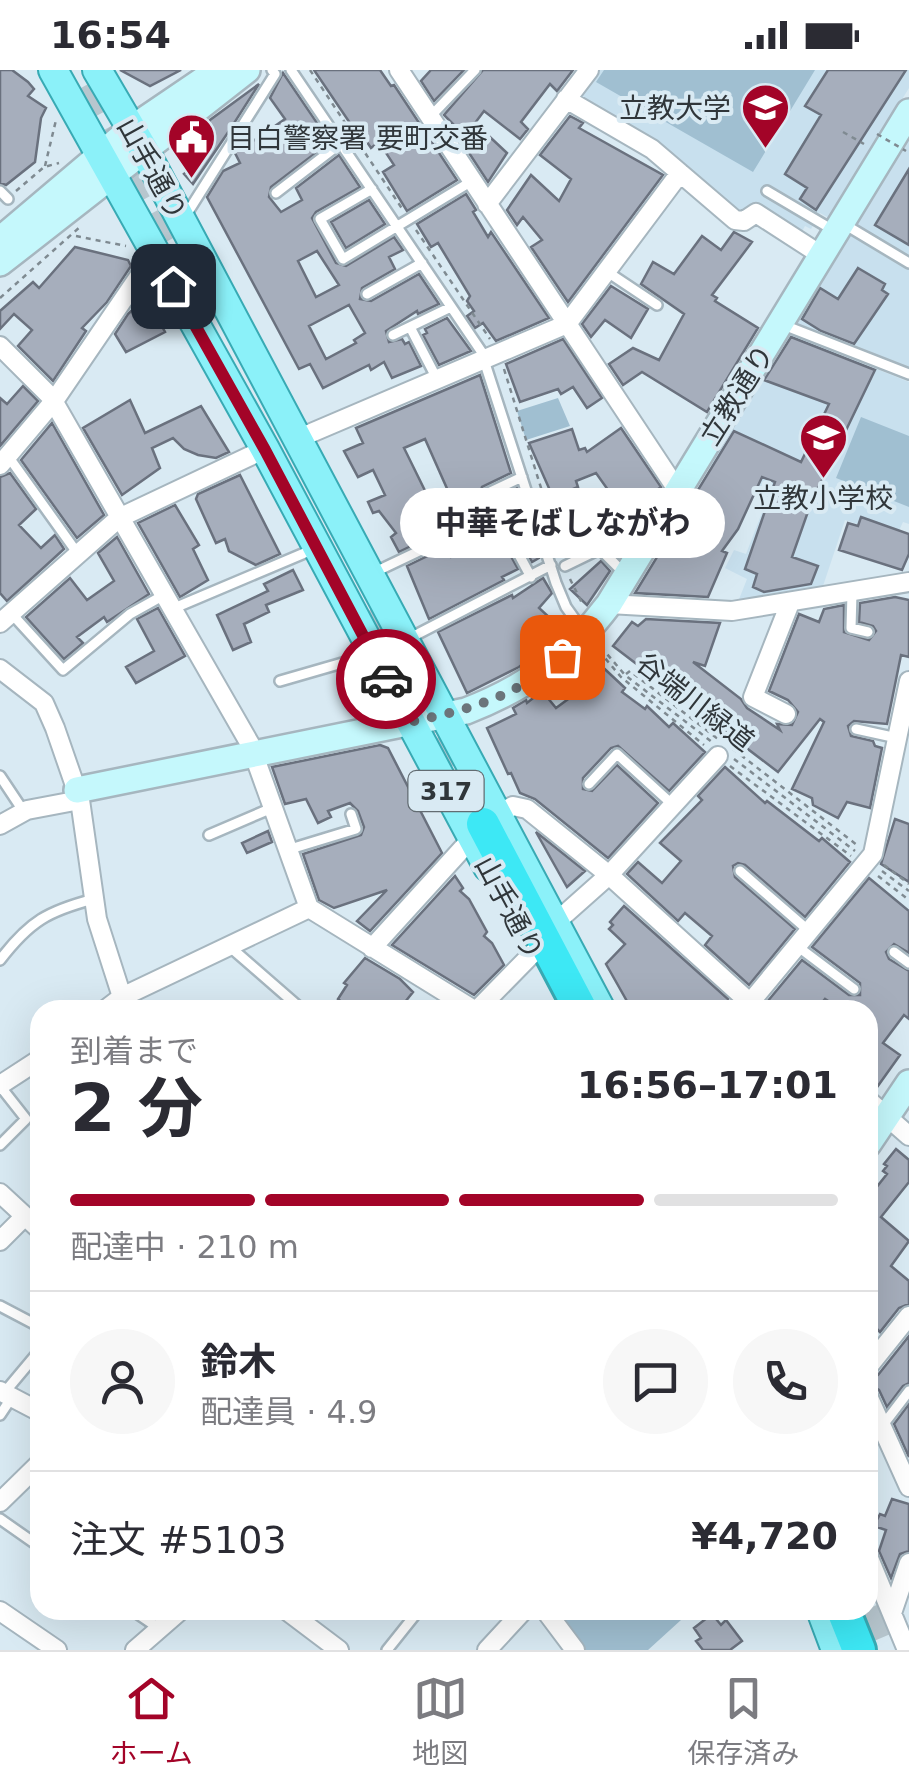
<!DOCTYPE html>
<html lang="ja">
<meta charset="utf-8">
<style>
:root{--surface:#fff;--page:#f7f7f7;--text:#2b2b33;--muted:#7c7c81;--line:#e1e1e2;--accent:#a30428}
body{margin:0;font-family:"DejaVu Sans","Noto Sans JP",sans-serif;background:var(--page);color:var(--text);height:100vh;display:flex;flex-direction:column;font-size:38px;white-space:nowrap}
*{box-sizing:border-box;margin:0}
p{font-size:32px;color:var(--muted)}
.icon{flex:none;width:55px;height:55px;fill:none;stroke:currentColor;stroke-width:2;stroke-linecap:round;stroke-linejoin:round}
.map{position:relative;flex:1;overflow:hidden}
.panel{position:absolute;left:30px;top:930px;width:848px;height:620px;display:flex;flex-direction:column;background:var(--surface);border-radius:30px;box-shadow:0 10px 40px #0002}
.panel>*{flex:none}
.pin{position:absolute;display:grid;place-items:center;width:85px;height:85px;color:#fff;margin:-42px;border-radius:20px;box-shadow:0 5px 15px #0006}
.courier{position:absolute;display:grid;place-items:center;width:100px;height:100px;margin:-50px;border:8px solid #a30428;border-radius:50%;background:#fff;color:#222;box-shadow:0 2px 12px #0007}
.bubble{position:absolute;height:70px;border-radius:35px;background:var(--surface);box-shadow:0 10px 40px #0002;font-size:32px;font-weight:700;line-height:70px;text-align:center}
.headline em{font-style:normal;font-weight:700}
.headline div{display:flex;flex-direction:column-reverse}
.headline{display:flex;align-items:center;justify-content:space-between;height:170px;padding:0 40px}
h1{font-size:65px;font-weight:700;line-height:75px}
.bar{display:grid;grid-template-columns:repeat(4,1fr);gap:15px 10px;align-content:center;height:120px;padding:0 40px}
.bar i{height:12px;border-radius:8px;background:var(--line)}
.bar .selected{background:var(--accent)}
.bar p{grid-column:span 4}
.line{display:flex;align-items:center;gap:25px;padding:0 40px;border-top:2px solid var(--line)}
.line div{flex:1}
.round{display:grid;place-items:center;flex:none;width:105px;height:105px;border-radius:52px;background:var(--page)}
.status{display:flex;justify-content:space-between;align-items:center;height:70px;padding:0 50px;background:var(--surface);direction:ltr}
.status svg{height:28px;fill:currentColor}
.dock{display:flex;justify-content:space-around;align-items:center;height:140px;border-top:2px solid var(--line);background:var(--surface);font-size:28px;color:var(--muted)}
.dock a{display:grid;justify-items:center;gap:5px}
.dock .selected{color:var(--accent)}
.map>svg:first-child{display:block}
</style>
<div class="status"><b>16:54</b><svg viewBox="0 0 49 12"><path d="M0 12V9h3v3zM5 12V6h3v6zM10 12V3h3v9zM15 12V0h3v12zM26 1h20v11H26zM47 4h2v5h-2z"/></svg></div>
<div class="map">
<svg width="909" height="1580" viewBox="0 0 909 1580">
<rect width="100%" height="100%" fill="#d9eaf3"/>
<path fill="#c8e0ee" d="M596,0h313v18l-80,130 -9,-5 -9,16 -6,-3 -4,7 -65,-19 -162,-115z
M909,64v245l-121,-47z
M785,262l124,50v142l-6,-2 -7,15 -51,-17 -24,72 -85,15 11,-28 -22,-11 9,-18 12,4 22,-57 -62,-33z"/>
<path fill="#a0bfd1" d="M604,0h211l-62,102 -157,-90z
M558,328l12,28 -44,14 -9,-29z
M861,347l48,19v71l-73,-29z
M563,1540h129l-44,40h-65l-25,-35z"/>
<path fill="#a6aebc" stroke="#6a717e" stroke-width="2.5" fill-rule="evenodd" d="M0,0h12l16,12 6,7 -6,7 18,12 -5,10 -6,44 -29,23 -6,-2z
M120,0h61l-31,16z
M314,0h66l11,16 3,-1 63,95 -50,31 -24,-39 11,-7 -15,-23 -8,6 -14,-21 -3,2z
M431,0h33l-30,31 -13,-20z
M483,0h90l-16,21 -7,-7 -29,38 7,7 -8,10 -36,-28 -9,12 32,30 -19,29 -34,-52 3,-2 -13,-13z
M828,0h78l-90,140 -16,-11 7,-11 -22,-14 36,-59 -16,-9z
M283,3l47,69 -59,45 -2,10 12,15 21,-12 -6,-12 43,-33 21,32 -44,25 -4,6 24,45 10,3 48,-29 9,13 -14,7 6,12 -33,19 -2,11 11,2 48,-27 20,30 -21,10 -1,-3 -31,20 3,11 13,-3 3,5 4,-2 12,24 -29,12 -8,-16 -13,8 -2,-5 -46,23 -13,-24 -11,5 -92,-172 16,-26 17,-8 -5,-10 4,-7 6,-3 1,3 39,-27 -15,-21zM317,181l22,34 -23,12 -18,-36zM349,235l16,28 -11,7 2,3 -30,16 -17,-33z
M259,14l-28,44 -38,56 -9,-10 5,-4 -7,-5 1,-5 27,-40z
M570,46l13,7 -4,5 84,47 -95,127 -37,-55 11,-7 -19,-23 -6,8 -10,-15 24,-35 28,26 12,-22 -31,-24z
M909,99v76l-34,-20z
M466,124l10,16 -3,2 15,25 3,-5 58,86 -53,23 -13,-18 -8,5 -8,-12 7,-5 -7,-10 3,-5 -32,-53 -7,4 -14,-23z
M369,130l16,24 -39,24 -15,-26z
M734,162l18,10 -40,53 5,3 -2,3 43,27 -51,84 -65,-40 -19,13 -14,-21 24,-16 26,12 25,-46 -43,-30 12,-22 21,12 28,-38 19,14z
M75,177l53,13 3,6 -24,36 -25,26 4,3 -33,50 -35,-35 14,-16 -18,-16 -14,15v-18l33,-29 6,6z
M858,198l27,16 -3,6 6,4 -34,50 -33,-13 -19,-12 18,-31 18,11z
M611,216l37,23 -17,29 -26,-18 -14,17 -9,-13z
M146,227l19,35 -39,20 -11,-18 13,-20z
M447,248l24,33 -32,14 -16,-30 4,-2 -2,-4z
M791,267l84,33 -64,133 -19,54 26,9 -7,18 -47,8 -11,-5 4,-13 -12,-5 30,-87 -13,-5 -24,52 -16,22 5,2 -19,44 -73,-4 99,-162 67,31 28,-58 -65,-24z
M563,269l39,59 -15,10 -14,-21 -12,7 -3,-5 -38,13 -14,-38z
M480,305l31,98 -29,14 -3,10 -26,5 -28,-63 -21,9 31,63 -6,3 10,19 -40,19 -8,-15 5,-4 -17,-22 -6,2 -5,-11 17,-7 -12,-25 -15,7 -14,-26 19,-8 -7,-15z
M23,316l15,15 -38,45v-48l7,6z
M130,330l15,33 56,-27 28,46 -13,6 -18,-3 -14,-6 -11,-11 -21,10 8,20 -38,27 -39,-67z
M52,353l52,92 -27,23 -56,-78z
M621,358l40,59 -7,5 2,3 -28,23 -32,-45 -20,8 2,6 -15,6 14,23 -13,8 -11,-18 3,-2 -27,-61 43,-14 7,21 6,-2 2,4z
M10,403l26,36 -17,16 22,23 14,-13 9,14 -57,52 -7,-8v-116z
M240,405l40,79 -24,11 -27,-14 -4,-12 -9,4 -20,-44 2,-5z
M517,418l22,70 -7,4 -35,-64z
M175,435l24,40 -6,4 15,31 -28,17 -42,-74z
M861,447l48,17v20l-7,16 -63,-20 9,-27 10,3z
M632,449l5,7 -18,30 -10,-9 13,-15 -3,-4z
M497,461l21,38 -16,8 2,3 -75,39 -22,-53 39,-19 5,10 37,-16 4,-2 -3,-5z
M117,467l32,57 -42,28 -3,-5 -27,20 6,6 -19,16 -38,-42 44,-39 17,22 27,-19 -16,-28z
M601,491l9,10 -23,34 -17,-16z
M293,500l10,20 -37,15 3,7 -25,12 7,18 -18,8 -16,-35 51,-24 -4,-7z
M543,508l9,15 -13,15 25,23 -45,36 -52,26 -29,-61 74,-37 1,3z
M895,527l14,3v57l-8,-2 -14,69 -33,-3 -6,5 3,10 22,5 2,5 7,2 -12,60 -23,-6 -9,16 -25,-13 -1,-7 -20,-9 32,-67 -4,-3 -42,53 -165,-126 19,-24 6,4 8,-7 74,4 -15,43 -12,-4 48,37 6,9 33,22 -3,-6 15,1 6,-13 -10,-12 -19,-9 30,-77 20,8 5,-13 20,-4v27l25,8 7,-9 -3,-5 -14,-4 1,-19z
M158,538l27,48 -49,27 -10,-16 28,-16 -17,-32z
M594,589l31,29 -3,4 23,17 2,-3 22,21 4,-4 32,29 -36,39 -51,-45 -7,2 -28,30v11l9,2 25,-26 41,38 -50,55 -73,-59 -15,-6 -9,-20 -3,1 -21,-46 29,-14 -3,-6 13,-8 1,3 15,-12 14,17 19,-14 -13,-15 13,-11 5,6z
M380,675l8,3 54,105 -72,78 -13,-10 30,-31 -53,18 -15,-8 -16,-46 58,-19 3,-8 -6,-16 -8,-8 -22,8 3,6 -13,6 -12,-24 -21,5 -13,-37z
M725,697l40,36 2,-2 52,40 3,-3 28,24 -45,55 -60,-52 -7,-2 -5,3 2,11 60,52 -46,56 -44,-40 7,-9 -27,-23 -7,8 -51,-47 11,-12 24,21 19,-22 -21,-18 42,-43 -4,-4z
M895,749l14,5v58l-28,-18z
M268,761l4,11 -25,11 -5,-10z
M536,762l49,39 -18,16 -8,-14z
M455,806l8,12 -3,3 9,8 18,33 -3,4 8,7 12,22 -30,30 -82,-50z
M869,808l40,33v42l-15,-9 -8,8 3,7 20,12v48l-5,-4 -21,28 17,12 -25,35 -7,-2v-78h-26l-17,-11 -9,11h-44l-5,-8 35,-42 47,35h11v-12l-48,-36z
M624,836l104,93 -9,11h-87l-26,-46 19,-20 -16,-15 4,-4 -3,-3z
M365,888l35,21 13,13 -8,10 10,8h-64l-13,-11 9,-14 -3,-2z
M896,1079l13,11v22l-28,35 28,24 -18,25 18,15v23l-10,4 -19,24 -6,-6 -6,7v-135l19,-24 -4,-3 4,-5 -3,-2z
M909,1266v47l-6,3 -16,21 -8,-17 -11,-6v-5l10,-4z
M909,1334v53l-15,-33z
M892,1429l17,5v47l-9,3 -9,24 -12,-27 7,-21 -9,-3v-7l3,-6 5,2z
M712,1544l9,11 5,-5 16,21 -12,9h-27l-7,-9 5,-3 -7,-10z"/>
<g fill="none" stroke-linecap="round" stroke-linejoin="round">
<path stroke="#b7c6ce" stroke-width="32" stroke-dasharray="32 16" stroke-linecap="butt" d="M90,13l127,234
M375,538l29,65 79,151
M865,1540l17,40"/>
<defs>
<path id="lane" d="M291,0l190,281 75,232 10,24 18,25
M430,47l45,-47
M372,119l-52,30 23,40 129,-78
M0,121l8,8
M767,121l66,39
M276,123l65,-50
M186,145l89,-141 -3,-4
M844,154l65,39
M606,201l51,34
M367,224l55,-31
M781,254l128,50
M410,257l27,52
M393,265l58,-28
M8,386l70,98
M522,407l-36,17 45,83
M565,496l35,-17 24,24
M375,502l122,-58
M852,523l-1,35 17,4
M172,539l142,-60
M11,543l52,57 67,-56 34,-19
M406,570l145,-75
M280,611l90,-26
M856,659l41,9
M0,706l24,36
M589,714l28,-30 56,51
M209,765l63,-27
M287,780l69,-21 -5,-15
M740,801l69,60
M229,876l70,61 -1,3
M797,876l57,43
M894,882l15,11
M0,890c30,-39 48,-49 94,-61
M0,1016l26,33 -26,26
M0,1236l40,21
M4,1323l36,-43
M0,1345l12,-18
M883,1355l26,-34
M0,1449l40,28
M132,1540l28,19
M387,1580l32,-40"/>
<path id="street" d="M399,0l279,421
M566,29l86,50 83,71 9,1 12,-8 65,42
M487,134l102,-134
M0,276l51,51 199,347 59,164 165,102
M297,369l270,-115 113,-151
M0,395l54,-64 101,-148
M609,534l123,7 177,-29
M0,553l119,-105 146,-69
M0,599l44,34 11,25 25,72 17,119 25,78 8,13
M786,644l-33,-17 37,-94
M496,745l17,-9 14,3 82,66 149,135
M0,755l27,-15 53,-10
M555,853l54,-48 109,-119
M372,878l100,-110
M105,940l17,-13 187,-89
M477,940l56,-57
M744,940l129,-156 36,-173
M0,1015l40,-26
M868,1030l41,36
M0,1123l40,37
M0,1171l25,-25
M868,1297l41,-51
M0,1321l40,21
M868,1326l41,91
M0,1432l40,-39
M868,1486l39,94
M286,1540l53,40
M545,1540l30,40
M0,1541l57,39
M892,1543l17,-50
M135,1580l46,-40
M487,1580l37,-40"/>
<path id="secondary" d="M0,170l131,-111 87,-59
M0,193l247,-193
M77,720l389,-79c60,-23 104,-55 143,-107l300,-492
M868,1074l41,-61"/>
<path id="primary" d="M53,0l212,379 223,418
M97,0l47,80 457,860
M821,1540l15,40"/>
<path id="highway" d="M483,754l98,186
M843,1540l16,40"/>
</defs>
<use href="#lane" stroke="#a6b6bf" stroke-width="14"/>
<use href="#street" stroke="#a6b6bf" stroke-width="22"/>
<use href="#secondary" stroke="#a6b6bf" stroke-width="30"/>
<use href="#primary" stroke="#38aab4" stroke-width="32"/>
<use href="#highway" stroke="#38aab4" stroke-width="38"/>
<path stroke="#7f8a91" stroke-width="2.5" stroke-dasharray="5 5" stroke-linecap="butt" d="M310,0l93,140
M843,62l21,12
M45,96l11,-46
M16,121l28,-24 15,-4
M416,160l74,109
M76,166l50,10
M0,228l81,-72
M504,299l57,183
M570,509l12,24
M601,577l24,28 87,67
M599,581l22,26 83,68
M626,604l4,-3 88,68
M733,679l124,96
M734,689l121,92
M730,696l121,90
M884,795l25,19
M882,801l27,20
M878,806l31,24"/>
<use href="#lane" stroke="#fff" stroke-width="9"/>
<use href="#street" stroke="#fff" stroke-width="18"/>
<use href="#secondary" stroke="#c5f8fc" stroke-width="25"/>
<use href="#primary" stroke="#8bf1f9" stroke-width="28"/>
<use href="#highway" stroke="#3de8f5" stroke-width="32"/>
<path stroke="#7f8a91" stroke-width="2.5" stroke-dasharray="5 5" stroke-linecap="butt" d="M877,64l29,17"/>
</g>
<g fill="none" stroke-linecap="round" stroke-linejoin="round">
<path stroke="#6b757b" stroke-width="10" stroke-dasharray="0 18" d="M386,609l23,43c60,-12 104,-24 153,-65"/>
<path stroke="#a30428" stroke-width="12" d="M173,216l92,164 121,229"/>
</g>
<defs>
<symbol id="university-pin" viewBox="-11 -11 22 30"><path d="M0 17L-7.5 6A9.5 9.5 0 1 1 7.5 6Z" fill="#a30428" stroke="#d9eaf3"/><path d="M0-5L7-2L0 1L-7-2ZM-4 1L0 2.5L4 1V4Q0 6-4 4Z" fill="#fff"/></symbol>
<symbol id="civic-pin" viewBox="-11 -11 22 30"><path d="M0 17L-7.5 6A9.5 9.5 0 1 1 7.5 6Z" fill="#a30428" stroke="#d9eaf3"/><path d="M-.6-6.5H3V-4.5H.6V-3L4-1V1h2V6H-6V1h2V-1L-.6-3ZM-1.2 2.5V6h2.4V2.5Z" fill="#fff"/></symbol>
<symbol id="school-pin" viewBox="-11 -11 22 30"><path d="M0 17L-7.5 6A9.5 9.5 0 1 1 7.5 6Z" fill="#a30428" stroke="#d9eaf3"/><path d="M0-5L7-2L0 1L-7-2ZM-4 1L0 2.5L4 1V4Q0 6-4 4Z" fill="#fff"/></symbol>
</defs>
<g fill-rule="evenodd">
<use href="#university-pin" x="738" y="10" width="55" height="75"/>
<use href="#civic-pin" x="164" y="40" width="55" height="75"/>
<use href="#school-pin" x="796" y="340" width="55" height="75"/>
</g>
<g text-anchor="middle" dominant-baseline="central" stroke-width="8" stroke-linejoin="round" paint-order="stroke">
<rect fill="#d9eaf3" stroke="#636c72" stroke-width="2.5" x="408.5" y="701" width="75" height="40" rx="8"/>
<g font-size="25" font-weight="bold" fill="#30363a">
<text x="446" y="721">317</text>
</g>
<g font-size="28" fill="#30363a" stroke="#d9eaf3" text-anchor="end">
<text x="731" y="38">立教大学</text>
<text x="227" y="68" text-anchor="start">目白警察署 要町交番</text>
<text x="823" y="428" text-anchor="middle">立教小学校</text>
</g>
<g font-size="28" fill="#30363a" stroke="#d9eaf3">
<text transform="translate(152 99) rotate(61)">山手通り</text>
<text transform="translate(737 325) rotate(-58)">立教通り</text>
<text transform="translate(695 632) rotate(38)">谷端川緑道</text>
<text transform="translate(509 838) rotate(62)">山手通り</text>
</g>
</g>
</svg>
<div class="pin" style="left:562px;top:587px;background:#ea580c"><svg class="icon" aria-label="bag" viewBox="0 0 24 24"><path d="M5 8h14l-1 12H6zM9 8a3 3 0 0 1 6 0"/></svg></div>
<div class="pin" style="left:173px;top:216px;background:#1f2937"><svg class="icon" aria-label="home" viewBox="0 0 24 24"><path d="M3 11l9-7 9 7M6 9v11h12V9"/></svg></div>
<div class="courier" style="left:386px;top:609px"><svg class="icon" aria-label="car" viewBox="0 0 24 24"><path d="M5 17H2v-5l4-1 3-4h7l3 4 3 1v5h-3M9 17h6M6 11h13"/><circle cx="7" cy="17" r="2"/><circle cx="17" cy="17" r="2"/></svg></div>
<div class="bubble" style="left:400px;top:418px;width:325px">中華そばしながわ</div>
<section class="panel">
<div class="headline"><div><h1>2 分</h1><p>到着まで</p></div><em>16:56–17:01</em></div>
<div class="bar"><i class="selected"></i><i class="selected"></i><i class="selected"></i><i></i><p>配達中 · 210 m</p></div>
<div class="line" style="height:180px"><a class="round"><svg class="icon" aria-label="person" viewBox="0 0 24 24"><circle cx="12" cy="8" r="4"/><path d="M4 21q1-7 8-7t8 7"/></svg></a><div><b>鈴木</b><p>配達員 · 4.9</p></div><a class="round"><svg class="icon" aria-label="chat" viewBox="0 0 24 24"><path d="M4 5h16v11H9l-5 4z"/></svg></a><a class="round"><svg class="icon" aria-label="phone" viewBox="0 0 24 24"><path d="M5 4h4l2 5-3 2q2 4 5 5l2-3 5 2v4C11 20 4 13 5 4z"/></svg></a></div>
<div class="line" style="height:130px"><div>注文 #5103</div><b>¥4,720</b></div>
</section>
</div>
<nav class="dock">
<a class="selected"><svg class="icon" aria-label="home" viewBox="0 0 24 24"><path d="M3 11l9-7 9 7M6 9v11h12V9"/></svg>ホーム</a>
<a><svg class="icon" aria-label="map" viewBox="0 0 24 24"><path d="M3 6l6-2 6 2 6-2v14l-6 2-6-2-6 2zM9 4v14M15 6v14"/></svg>地図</a>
<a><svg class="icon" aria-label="saved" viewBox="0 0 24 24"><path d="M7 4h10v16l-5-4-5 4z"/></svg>保存済み</a>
</nav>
